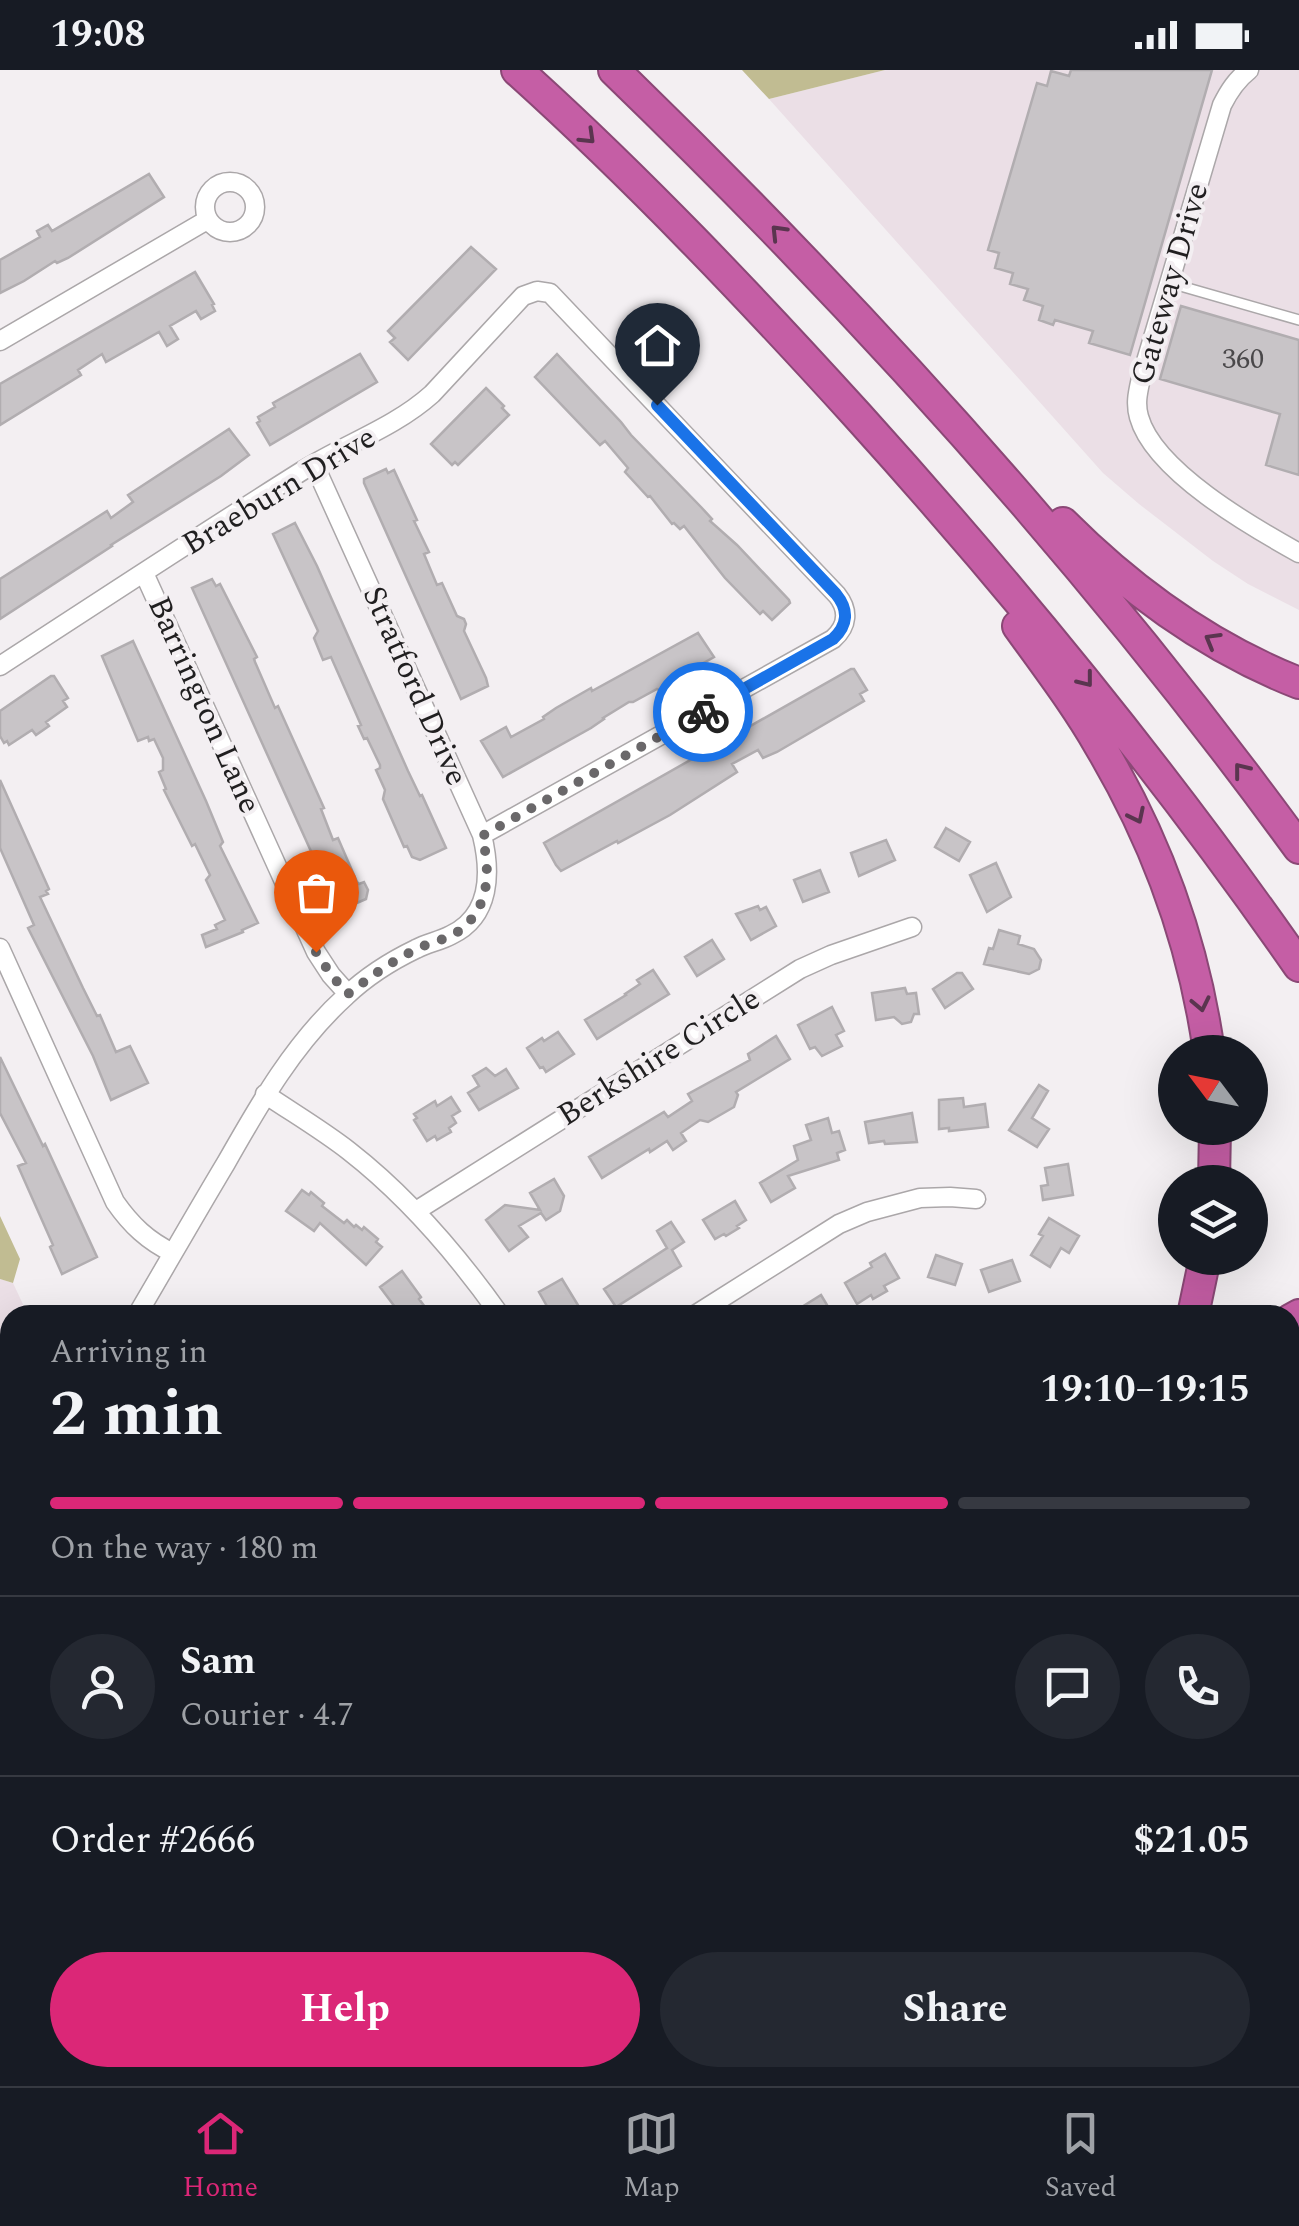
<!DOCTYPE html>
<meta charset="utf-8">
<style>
:root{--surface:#171b24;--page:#242831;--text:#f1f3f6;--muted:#9ea1a6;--line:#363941;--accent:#db2777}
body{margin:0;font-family:Spectral,serif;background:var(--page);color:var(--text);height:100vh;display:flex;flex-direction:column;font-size:38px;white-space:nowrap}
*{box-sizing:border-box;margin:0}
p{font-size:32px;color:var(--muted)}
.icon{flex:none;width:55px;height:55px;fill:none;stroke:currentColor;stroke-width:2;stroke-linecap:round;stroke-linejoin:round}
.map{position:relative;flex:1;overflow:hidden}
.drawer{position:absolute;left:0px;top:1235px;width:1300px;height:782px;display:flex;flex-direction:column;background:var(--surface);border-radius:30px 30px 0 0;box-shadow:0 10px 40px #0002}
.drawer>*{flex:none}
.needle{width:65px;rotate:302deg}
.fabs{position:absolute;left:1158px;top:965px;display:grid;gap:20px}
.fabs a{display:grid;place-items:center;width:110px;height:110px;border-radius:50%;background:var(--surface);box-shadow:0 10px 40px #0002;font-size:50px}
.pin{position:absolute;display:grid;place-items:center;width:85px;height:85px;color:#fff;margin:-102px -42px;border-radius:50% 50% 50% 0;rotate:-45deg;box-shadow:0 0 10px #0007}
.pin .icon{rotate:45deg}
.courier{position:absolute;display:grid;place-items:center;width:100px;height:100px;margin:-50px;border:8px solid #1a73e8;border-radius:50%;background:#fff;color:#222;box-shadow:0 2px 12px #0007}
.headline em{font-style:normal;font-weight:700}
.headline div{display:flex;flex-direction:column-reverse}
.headline{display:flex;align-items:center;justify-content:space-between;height:170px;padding:0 50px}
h1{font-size:65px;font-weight:700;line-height:75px}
.bar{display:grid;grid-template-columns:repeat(4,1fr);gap:15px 10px;align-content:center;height:120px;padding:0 50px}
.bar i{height:12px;border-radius:8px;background:var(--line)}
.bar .selected{background:var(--accent)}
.bar p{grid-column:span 4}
.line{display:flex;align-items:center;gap:25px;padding:0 50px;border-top:2px solid var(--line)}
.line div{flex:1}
.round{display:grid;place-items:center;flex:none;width:105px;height:105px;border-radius:52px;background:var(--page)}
.button{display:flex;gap:20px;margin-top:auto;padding:20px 50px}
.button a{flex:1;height:115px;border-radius:60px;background:var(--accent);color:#fff;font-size:40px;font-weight:700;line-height:115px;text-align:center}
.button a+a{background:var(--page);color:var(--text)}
.status{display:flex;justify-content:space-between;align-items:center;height:70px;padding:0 50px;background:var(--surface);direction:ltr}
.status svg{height:28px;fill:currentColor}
.tabs{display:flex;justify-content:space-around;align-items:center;height:140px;border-top:2px solid var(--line);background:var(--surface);font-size:28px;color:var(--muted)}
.tabs a{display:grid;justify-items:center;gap:5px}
.tabs .selected{color:var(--accent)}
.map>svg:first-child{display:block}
</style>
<div class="status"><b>19:08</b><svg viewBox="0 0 49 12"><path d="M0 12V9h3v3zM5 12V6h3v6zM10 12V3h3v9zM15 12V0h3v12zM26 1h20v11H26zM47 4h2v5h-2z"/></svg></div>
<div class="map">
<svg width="1299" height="2016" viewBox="0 0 1299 2016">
<rect width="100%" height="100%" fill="#f3eff2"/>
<path fill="#ebdfe6" d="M885,0h414v540l-51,-26 -35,-23 -74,-57 -36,-31 -334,-374z
M0,1209l13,4 15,32h-18v101l-10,-5z"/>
<path fill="#cecaaa" d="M0,1387l10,7v577l-10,4z"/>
<path fill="#c1bc92" d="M742,0h143l-116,29z
M0,1146l20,43 -7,24 -13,-4z"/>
<path fill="#c8c4c7" stroke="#b1adb0" stroke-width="2.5" d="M1071,0h141l-82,285 -41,-12 4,-12 -38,-11 -2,5 -14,-5 4,-14 -19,-6 4,-11 -18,-5 3,-11 -18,-5 4,-15 -11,-3 49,-167 10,3 4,-15 18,5z
M149,104l15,23 -96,61 -11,5 -2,-2 -31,20 -24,12v-33l40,-23 -3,-6 11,-6 4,6z
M471,177l25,22 -88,91 -18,-18 5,-4 -7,-7z
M195,202l19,32 -2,1 3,6 -14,8 -5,-8 -26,15 8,13 -11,7 -8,-14 -53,30 -4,-8 -24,16 3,5 -81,50v-41z
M1181,236l118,34v135l-33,-10 14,-51 -120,-35z
M360,284l17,28 -107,63 -13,-22 3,-2 -2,-4 17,-10 -2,-4z
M557,284l64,68 10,13 70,72 11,12 -2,2 27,24 52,55 1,3 -18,17 -9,-9 -3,3 -35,-36 -41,-52 -4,3 -6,-6 -2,1 -22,-28 -2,1 -23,-25 3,-4 -23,-27 -5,4 -65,-68z
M486,318l18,18 -2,2 7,7 -51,50 -3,-3 -3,3 -21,-21z
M229,359l20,26 -28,21 -110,69 1,1 -112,73v-40l107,-68 4,7 22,-16 -5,-7z
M386,399l2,4 6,-3 23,50 -3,1 15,31 -5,2 13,31 5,-2 15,33 7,3 2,5 -2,7 22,47 2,8 -27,13 -97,-216v-4z
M295,453l22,43 91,205 12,25 2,-1 24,53 -26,12 -8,-3 -5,-11 -3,1 -21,-48 2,-9 -9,-20 4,-2v-3l-13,-27 -3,1 -6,-13 3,-1 -30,-68 -8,3 -9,-22 4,-7 -45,-97z
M212,509l4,7 4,-2 37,73 -3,2 1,3 20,46 3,-2 46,102 -3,1 12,31 5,-2 19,44 2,2 5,-2 4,8 -2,9 -28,12 -146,-323z
M698,563l16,24 -14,8 1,2 -42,23 -2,-1 -24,13h-4l-26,16 1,1 -13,9 -88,49 -22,-36 25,-14 5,10 33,-18 -1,-2 13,-9 35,-20 1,3z
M133,571l73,160 17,41 -3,4 37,75 1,2 -16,7 1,2 -37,15 -4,-12 15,-6 -2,-4 10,-5 -19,-40 4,-5 -15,-31 -3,2 -28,-56 2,-1 -7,-17 4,-2v-12l-9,-19 -5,2 -1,-4 -10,4 -36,-85z
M851,599h3l13,21 -7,4 4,7 -87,51 -14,6 -5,-8 -26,14 5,8 -67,43 -52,28 -1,-2 -56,30 -5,-6 -12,-22z
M51,606h3l14,22 -5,3 4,6 -21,15 3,4 -13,9 -4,-5 -23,15 -2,-4 -3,2 -4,-7v-25z
M0,710l49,109 -3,2 2,3 -8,3 43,91 14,28 3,-1 16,37 14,-6 18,37 -37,17 -18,-44 -65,-128 6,-3 -34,-77z
M946,758l24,14 -11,19 -24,-14z
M886,770l9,20 -36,16 -8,-23z
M996,793l15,34 -24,15 -17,-37z
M820,800l9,22 -26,10 -9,-22z
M758,836l2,4 6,-3 10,19 -25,14 -15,-26z
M999,860l21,6 -2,8 16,5 7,11 -2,9 -10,5 -45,-10 5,-16 4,1z
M712,870l12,19 -27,17 -12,-19z
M653,900l16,24 -72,45 -12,-19 41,-25 -1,-1 15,-10 -3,-4z
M957,903h5l11,16 -28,19 -12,-19z
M905,918l2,6 9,-1 3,21h-5l-3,8 -9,2 -8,-7 -18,3 -4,-27z
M832,937l12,24 -8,4 6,11 -20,10 -7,-9 -5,2 -12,-24z
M558,962l16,22 -28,18 -3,-5 -3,1 -13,-20 15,-10 2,3z
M776,966l14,23 -54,33 2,3 -4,12 -26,15 -8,-2 -19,13 5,8 -13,9 -6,-9 -17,11 -1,-3 -47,29 -13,-21 75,-45 4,5 24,-16 -4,-7 62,-34 -2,-6z
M0,987l43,89 2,-2 52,113 -35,17 -12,-27 3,-2 -35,-79 8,-3 -26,-50z
M486,998l9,8 11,-7 12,19 -39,22 -11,-17 11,-7 -6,-10z
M1039,1015l9,6 -16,27 17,11 -12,18 -28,-17z
M451,1027l9,14 -8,5 4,7 -7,5 2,4 -14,8 -2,-4 -8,5 -13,-21 3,-2 -3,-4 21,-13 2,5z
M963,1028l1,9 21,-3 3,23 -39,4v-3l-10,1v-29z
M912,1043l5,29 -32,2 -1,-3 -15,2 -4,-21z
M828,1048l4,15 7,-2 6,19 -8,3 2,7 -51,16 7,12 -24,14 -11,-19 38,-23 -4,-14 17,-6 -5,-15z
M1068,1094l5,31 -30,5 -2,-14 7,-1 -3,-17z
M554,1109l10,17 -4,15 -14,9 -5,-7 -22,13 9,11 -19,14 -23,-31 19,-15 35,5 -10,-17z
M302,1120l7,5 2,-3 13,11 -2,3 22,17 3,-3 7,7 2,-2 6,5 2,-3 14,12 -2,3 6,5 -16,18 -46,-42 -6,8 -28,-20z
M735,1131l11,19 -9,6 2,2 -13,8 -2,-2 -9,5 -12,-19z
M1049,1148l30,18 -10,17 -8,-5 -11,19 -19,-12 12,-19 -4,-2z
M671,1152l13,20 -12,8 9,16 -65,41 -12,-18 63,-41 -10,-17z
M885,1184l14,24 -15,8 3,5 -14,8 -2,-4 -14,9 -12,-21 27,-16 -2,-4z
M936,1185l26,9 -7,21 -27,-8z
M1012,1190l8,21 -31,11 -8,-22z
M402,1201l19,26 -2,2 12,16h-30l-21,-28z
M562,1209l22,36h-32l-13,-23z
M821,1225l12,20h-44z"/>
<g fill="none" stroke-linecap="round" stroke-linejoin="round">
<defs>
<path id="lane" d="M1170,213l129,37
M1290,1877l2,-2 7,7
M1173,2016l10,-8"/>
<path id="street" d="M1249,0c-13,10 -20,21 -27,35l-81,273c-3,14 -6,25 -2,39 15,54 113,110 160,136
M205 137a25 25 0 1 1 50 0a25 25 0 1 1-50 0Z
M0,271l207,-121
M144,503l172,379 15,23 17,19
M0,596c100,-65 200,-131 302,-195 43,-27 92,-43 130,-77l91,-98 14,-5 13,2 287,302c12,15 11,31 -4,44l-351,196
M0,878l115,254c16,23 33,39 58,51
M265,1024c28,19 57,36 84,57 59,46 107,102 151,164
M416,1141l384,-242 31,-14 81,-28
M137,1245c30,-51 59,-102 89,-152 34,-60 68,-120 120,-167 20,-19 45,-35 70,-47 11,-6 24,-8 35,-14 40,-19 40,-63 31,-100l-168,-371
M695,1245l144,-91 28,-12 53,-14 30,-1 26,2
M702,2008l8,8
M1160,2008l8,8
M760,2016l8,-8"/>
<path id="secondary" d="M0,1367l10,7
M380,2008l4,8"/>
<path id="primary" d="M1290,1958l9,-9
M1290,2001l9,-9
M1229,2016l9,-8"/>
<path id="highway" d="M517,0c120,108 232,226 341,346 158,175 306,356 441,550
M614,0c249,241 481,498 685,778
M1063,453c67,67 147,125 236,160
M1018,556c28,39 58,78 82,120 56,94 94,198 109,306
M1214,1112l1,-54
M1193,1245l12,-57
M1290,1250l9,-5
M1290,1645l9,10
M1290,1690l9,8"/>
</defs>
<use href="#lane" stroke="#aba7a9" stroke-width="12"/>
<use href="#street" stroke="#aba7a9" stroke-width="21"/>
<use href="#secondary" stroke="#aba7a9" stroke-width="29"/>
<use href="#primary" stroke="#8b4876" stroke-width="31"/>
<use href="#highway" stroke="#8b4876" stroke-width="34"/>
<use href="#lane" stroke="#fff" stroke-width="9"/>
<use href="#street" stroke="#fff" stroke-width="18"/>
<use href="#secondary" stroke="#eecfe4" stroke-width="25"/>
<use href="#primary" stroke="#dc9ec9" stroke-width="28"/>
<use href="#highway" stroke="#c55ea5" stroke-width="30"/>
</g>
<defs><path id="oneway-chevron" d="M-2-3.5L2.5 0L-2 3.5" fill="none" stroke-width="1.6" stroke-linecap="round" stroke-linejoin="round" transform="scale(2.5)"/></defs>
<g stroke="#5a354f">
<use href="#oneway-chevron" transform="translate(588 67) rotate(44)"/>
<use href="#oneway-chevron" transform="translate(778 162) rotate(-134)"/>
<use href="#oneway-chevron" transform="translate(1212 570) rotate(-150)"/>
<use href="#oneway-chevron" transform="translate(1086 610) rotate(52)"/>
<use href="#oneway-chevron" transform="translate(1241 700) rotate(-128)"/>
<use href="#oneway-chevron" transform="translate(1137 746) rotate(64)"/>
<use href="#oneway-chevron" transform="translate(1201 934) rotate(78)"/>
</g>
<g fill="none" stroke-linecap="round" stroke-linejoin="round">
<path stroke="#6a686a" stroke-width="10" stroke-dasharray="0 18" d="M316,882l15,23 17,19c21,-16 41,-31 65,-43 13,-8 30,-10 43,-18 34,-23 35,-61 26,-97l221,-124"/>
<path stroke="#1a73e8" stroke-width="12" d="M657,335l179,189c13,16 12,31 -3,45l-130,73"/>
</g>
<g text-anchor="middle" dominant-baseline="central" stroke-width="8" stroke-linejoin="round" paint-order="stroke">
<g font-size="28" fill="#4a484a">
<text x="1243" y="289">360</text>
</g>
<g font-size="32" fill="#201f20" stroke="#f3eff2">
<text transform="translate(1170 214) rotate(-74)">Gateway Drive</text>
<text transform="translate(279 421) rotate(-31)">Braeburn Drive</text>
<text transform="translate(415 616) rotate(66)">Stratford Drive</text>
<text transform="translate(204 635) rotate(66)">Barrington Lane</text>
<text transform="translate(659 987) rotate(-32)">Berkshire Circle</text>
</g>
</g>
</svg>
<div class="fabs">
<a><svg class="needle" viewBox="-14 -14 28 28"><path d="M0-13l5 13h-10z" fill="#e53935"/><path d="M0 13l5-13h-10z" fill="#9ea1a6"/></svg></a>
<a><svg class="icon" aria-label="layers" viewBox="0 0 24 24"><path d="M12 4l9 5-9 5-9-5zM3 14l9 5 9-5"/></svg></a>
</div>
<div class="pin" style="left:316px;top:882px;background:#ea580c"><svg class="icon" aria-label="bag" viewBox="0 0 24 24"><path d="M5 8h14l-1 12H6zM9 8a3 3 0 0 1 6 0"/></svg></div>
<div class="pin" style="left:657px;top:335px;background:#1f2937"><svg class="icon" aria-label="home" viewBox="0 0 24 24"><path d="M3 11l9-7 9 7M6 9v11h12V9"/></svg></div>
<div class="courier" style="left:703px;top:642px"><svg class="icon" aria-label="bike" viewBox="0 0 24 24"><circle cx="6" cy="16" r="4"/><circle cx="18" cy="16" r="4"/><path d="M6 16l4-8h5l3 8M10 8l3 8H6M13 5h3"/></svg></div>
<section class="drawer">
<div class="headline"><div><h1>2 min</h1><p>Arriving in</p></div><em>19:10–19:15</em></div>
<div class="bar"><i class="selected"></i><i class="selected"></i><i class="selected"></i><i></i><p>On the way · 180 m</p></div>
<div class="line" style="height:180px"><a class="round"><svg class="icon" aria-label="person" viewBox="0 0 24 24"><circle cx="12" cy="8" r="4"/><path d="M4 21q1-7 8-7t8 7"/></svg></a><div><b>Sam</b><p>Courier · 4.7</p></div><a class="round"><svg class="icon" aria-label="chat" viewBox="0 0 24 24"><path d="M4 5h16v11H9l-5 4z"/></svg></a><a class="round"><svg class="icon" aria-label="phone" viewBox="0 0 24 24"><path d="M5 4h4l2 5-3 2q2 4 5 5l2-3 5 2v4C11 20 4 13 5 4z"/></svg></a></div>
<div class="line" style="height:130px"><div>Order #2666</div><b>$21.05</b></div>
<div class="button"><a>Help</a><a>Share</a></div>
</section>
</div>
<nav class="tabs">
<a class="selected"><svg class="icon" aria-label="home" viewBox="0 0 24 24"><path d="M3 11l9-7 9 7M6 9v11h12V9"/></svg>Home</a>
<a><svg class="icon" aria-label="map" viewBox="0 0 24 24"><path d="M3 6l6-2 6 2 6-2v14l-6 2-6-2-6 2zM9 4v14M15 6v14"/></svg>Map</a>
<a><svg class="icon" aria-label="saved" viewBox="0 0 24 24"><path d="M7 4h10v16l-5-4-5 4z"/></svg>Saved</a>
</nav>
